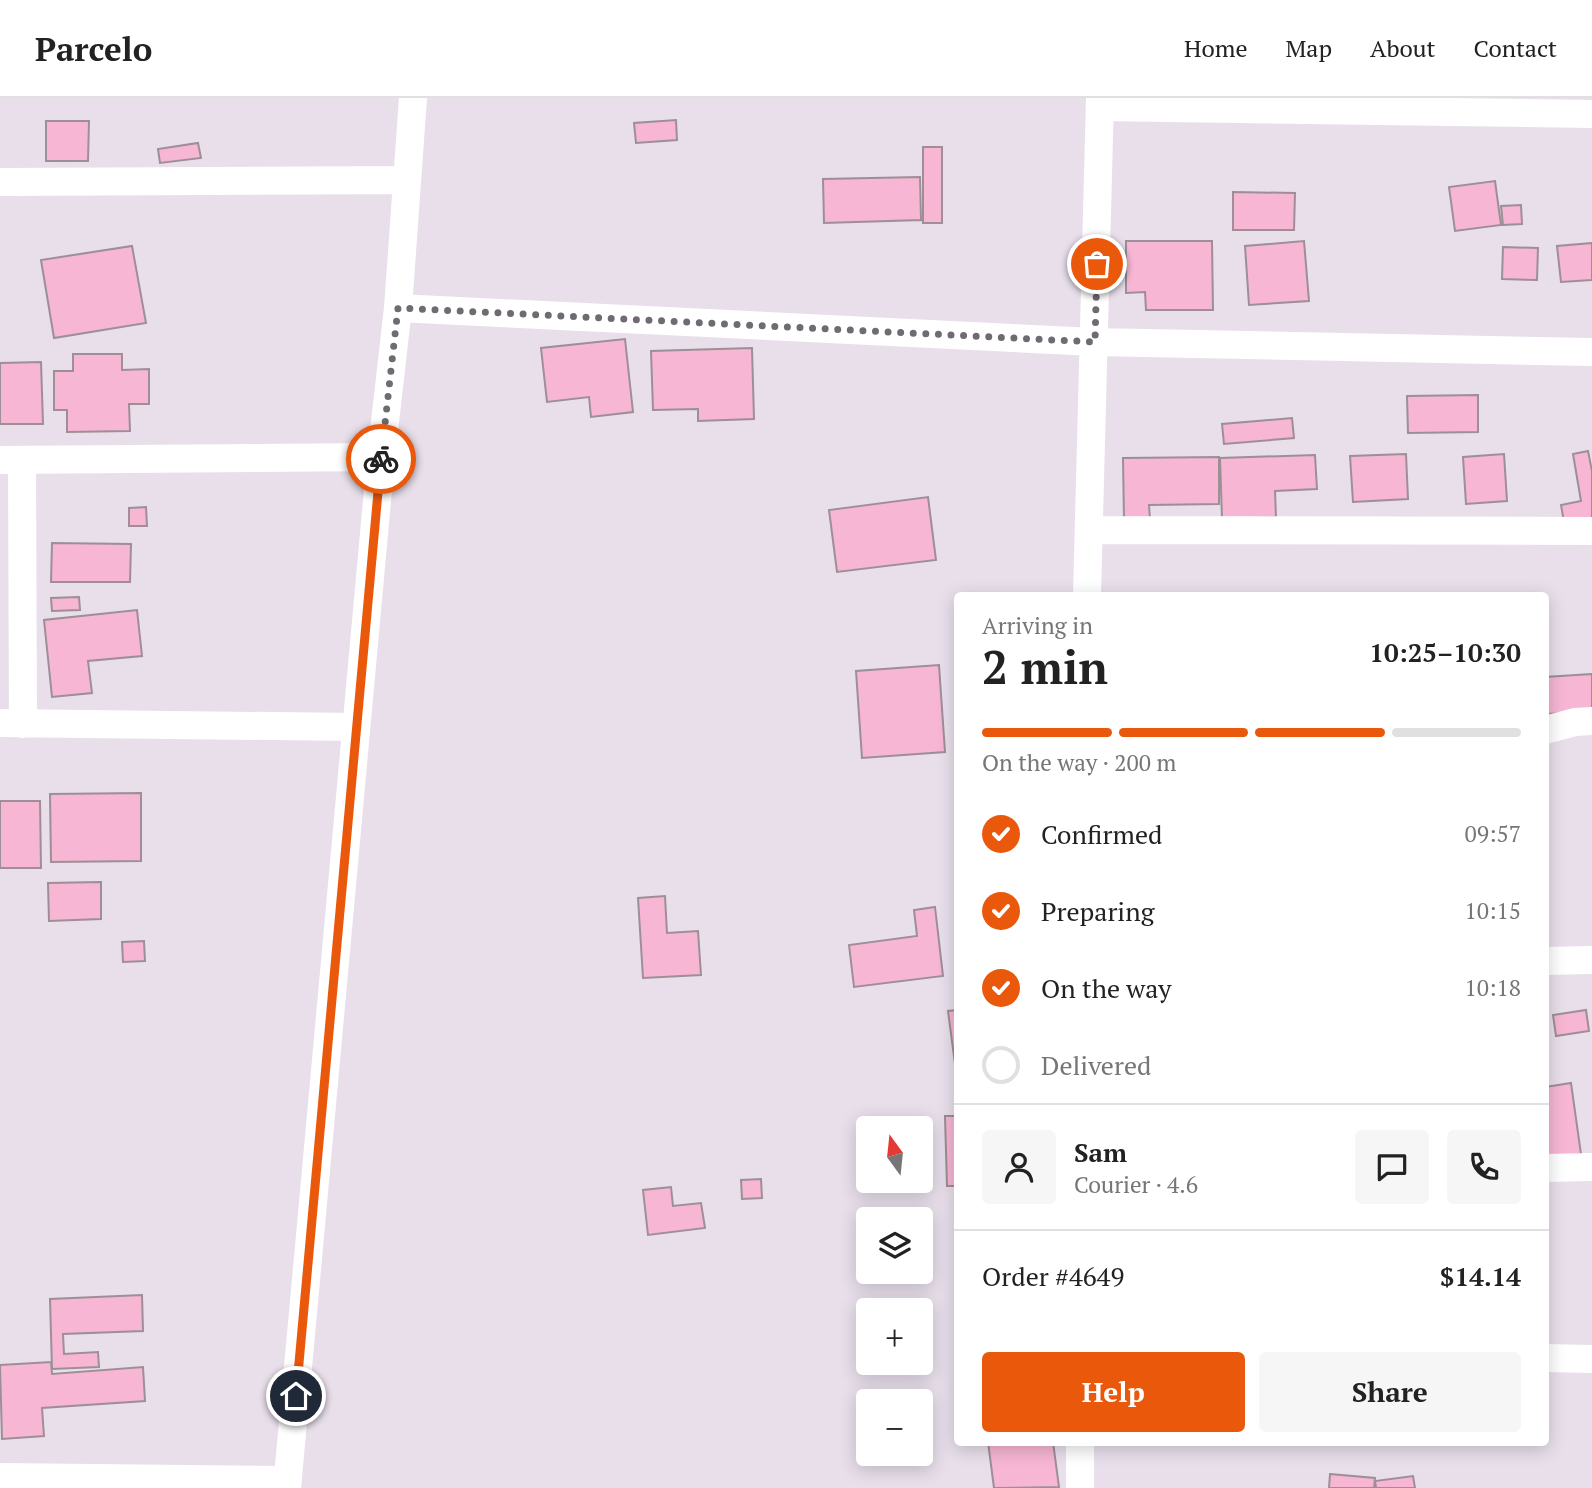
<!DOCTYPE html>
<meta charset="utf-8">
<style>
:root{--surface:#fff;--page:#f6f6f6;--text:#222;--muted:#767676;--line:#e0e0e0;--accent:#ea580c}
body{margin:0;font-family:"PT Serif",serif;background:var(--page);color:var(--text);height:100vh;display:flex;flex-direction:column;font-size:26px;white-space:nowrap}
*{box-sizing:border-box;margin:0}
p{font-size:23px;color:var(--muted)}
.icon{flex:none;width:38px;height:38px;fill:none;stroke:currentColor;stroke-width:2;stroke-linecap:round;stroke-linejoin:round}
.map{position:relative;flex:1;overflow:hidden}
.details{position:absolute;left:954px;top:494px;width:595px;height:854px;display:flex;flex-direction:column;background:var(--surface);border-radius:7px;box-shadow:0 4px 18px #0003}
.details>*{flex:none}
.needle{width:46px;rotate:345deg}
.fabs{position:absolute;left:856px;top:1018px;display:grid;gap:14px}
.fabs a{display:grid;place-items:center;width:77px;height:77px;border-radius:7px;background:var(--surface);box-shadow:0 4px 18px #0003;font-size:35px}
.pin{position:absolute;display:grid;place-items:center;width:60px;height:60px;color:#fff;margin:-30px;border:4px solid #fff;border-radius:50%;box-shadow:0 2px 7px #0007}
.courier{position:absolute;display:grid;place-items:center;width:70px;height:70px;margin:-35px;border:5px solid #ea580c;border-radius:50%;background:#fff;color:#222;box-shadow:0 2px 9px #0007}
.head em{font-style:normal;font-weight:600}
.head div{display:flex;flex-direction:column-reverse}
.head{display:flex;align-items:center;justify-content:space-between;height:119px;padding:0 28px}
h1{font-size:46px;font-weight:600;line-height:52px}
.bar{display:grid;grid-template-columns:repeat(4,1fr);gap:10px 7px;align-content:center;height:84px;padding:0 28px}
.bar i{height:9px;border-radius:5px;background:var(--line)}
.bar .on{background:var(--accent)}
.bar p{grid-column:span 4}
.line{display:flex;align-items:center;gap:18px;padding:0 28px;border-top:2px solid var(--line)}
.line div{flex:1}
.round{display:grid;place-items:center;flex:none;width:74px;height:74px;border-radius:7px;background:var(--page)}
ol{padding:0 28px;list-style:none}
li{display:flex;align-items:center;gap:21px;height:77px}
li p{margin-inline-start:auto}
li .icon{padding:7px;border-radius:50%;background:var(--accent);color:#fff;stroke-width:4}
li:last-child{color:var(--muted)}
li i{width:38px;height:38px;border:4px solid var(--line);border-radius:50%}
.primary-button{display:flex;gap:14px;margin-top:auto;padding:14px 28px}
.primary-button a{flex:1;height:80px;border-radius:7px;background:var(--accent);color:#fff;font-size:28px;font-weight:600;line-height:80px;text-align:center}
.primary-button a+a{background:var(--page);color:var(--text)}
header{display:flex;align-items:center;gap:42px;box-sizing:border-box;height:98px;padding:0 35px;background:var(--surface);border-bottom:2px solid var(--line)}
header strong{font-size:33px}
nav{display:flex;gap:38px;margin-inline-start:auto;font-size:24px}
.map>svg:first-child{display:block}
</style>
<header>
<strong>Parcelo</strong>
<nav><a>Home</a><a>Map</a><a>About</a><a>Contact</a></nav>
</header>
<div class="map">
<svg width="1592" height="1390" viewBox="0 0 1592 1390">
<rect width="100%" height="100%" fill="#e8dfeb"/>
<path fill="#f7b6d4" stroke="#9d8f95" stroke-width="2" d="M676,22l1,20 -41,3 -2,-20z
M46,23h43l-1,40h-42z
M198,45l3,15 -41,5 -2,-14z
M923,49h19v76h-19z
M920,79l1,43 -97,3 -1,-44z
M1495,83l6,44 -46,6 -6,-44z
M1233,94l62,1 -1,37h-61z
M1521,107l1,19 -19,1 -2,-19z
M1126,143h86l1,69h-67l-1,-18 -19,1z
M1304,143l5,60 -60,4 -4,-59z
M1592,145v37l-31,2 -4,-36z
M132,148l14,77 -92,15 -13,-78z
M1503,149l35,1 -1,32 -35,-1z
M625,241l8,73 -42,5 -2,-20 -42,5 -6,-54z
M752,250l2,71 -56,2v-12l-45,1 -2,-59z
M73,256h49v16l27,-1v35h-20l1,27 -63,1v-22h-13v-39h19z
M41,264l2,62h-43v-61z
M1478,297v37l-70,1 -1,-37z
M1292,320l2,20 -70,6 -2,-20z
M1588,353l4,20v47l-28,4 -3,-17 20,-4 -8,-47z
M1406,356l2,45 -55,3 -3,-46z
M1504,356l3,47 -41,3 -3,-47z
M1315,357l2,34 -42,2 1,26 -54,2 -2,-61z
M1219,359v47l-70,1 1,14 -26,1 -1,-62z
M928,399l8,63 -99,12 -8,-62z
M146,409l1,19h-18v-18z
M52,445l79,1 -1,38h-79z
M79,499l1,13 -28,1 -1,-13z
M137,512l5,46 -54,5 4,32 -40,4 -8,-77z
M939,567l6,87 -83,6 -6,-87z
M1592,576v38l-47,2v-37z
M141,695v68l-90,1 -1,-68z
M0,703h40l1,67h-41z
M101,784v37l-52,2 -1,-38z
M665,798l2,37 31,-2 3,44 -58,3 -5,-80z
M935,809l8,69 -89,11 -5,-42 68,-9 -3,-26z
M144,843l1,20 -22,1 -1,-20z
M957,912v69l-9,-68z
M1586,912l3,21 -33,5 -3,-21z
M1571,985l10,71 -36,4v-71z
M945,1018h12v70h-10z
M761,1081l1,19 -20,1 -1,-19z
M671,1089l2,19 28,-3 4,25 -57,7 -5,-45z
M142,1197l1,36 -80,3 1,20 34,-2 1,15 -47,2 -2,-70z
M51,1264l1,12 91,-7 2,34 -103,7 2,28 -42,3 -2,-74z
M988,1344h65l6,45 -65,1z
M1330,1376l45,4 -1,10h-45z
M1413,1378l2,12h-39l-1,-7z"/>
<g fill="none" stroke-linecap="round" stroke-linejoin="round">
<path stroke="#fff" stroke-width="28" d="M1100,9l492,7
M0,84l406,-2
M398,210l697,34 497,10
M0,362l381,-3
M22,362l1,264
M1089,432l503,1
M1087,497l13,-497
M0,625l356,4
M1545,632l30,-8 17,-1
M1545,863l47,-1
M1545,1070l47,-1
M1545,1260l47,1
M0,1379l288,3
M287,1390l94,-1031 17,-149 15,-210
M1080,1390v-46"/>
</g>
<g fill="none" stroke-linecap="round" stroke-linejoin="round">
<path stroke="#706b72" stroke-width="7" stroke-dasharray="0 12.6" d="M381,361l17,-151 697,34 2,-78"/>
<path stroke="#ea580c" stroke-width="9" d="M296,1298l85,-937"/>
</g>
</svg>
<div class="fabs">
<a><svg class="needle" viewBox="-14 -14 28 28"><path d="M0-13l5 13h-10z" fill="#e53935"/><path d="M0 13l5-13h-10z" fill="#767676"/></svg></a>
<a><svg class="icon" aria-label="layers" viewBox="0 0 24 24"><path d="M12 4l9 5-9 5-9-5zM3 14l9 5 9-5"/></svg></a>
<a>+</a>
<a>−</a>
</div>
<div class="pin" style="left:1097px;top:166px;background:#ea580c"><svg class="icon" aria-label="bag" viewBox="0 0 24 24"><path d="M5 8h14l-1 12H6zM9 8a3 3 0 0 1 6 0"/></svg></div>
<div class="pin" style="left:296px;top:1298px;background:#1f2937"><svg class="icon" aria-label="home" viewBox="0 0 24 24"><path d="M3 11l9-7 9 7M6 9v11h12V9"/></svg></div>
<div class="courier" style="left:381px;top:361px"><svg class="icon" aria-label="bike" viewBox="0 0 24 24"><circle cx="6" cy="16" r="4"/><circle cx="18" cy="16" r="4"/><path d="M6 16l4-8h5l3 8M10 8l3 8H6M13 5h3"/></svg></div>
<section class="details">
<div class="head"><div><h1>2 min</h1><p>Arriving in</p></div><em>10:25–10:30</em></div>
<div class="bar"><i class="on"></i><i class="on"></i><i class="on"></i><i></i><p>On the way · 200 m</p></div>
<ol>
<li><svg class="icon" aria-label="check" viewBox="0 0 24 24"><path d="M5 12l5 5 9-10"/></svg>Confirmed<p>09:57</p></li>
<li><svg class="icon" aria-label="check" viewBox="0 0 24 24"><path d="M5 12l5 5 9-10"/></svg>Preparing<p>10:15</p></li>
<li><svg class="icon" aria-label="check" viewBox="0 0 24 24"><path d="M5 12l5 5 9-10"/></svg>On the way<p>10:18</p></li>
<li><i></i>Delivered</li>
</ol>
<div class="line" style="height:126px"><a class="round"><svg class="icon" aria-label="person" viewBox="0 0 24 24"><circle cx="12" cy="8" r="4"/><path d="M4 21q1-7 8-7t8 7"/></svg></a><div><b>Sam</b><p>Courier · 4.6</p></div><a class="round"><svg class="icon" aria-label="chat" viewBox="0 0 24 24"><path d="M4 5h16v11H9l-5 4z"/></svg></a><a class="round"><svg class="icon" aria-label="phone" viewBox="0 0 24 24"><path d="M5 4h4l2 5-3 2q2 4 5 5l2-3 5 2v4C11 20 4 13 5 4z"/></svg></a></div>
<div class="line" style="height:91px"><div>Order #4649</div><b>$14.14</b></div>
<div class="primary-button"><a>Help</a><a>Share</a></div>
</section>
</div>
